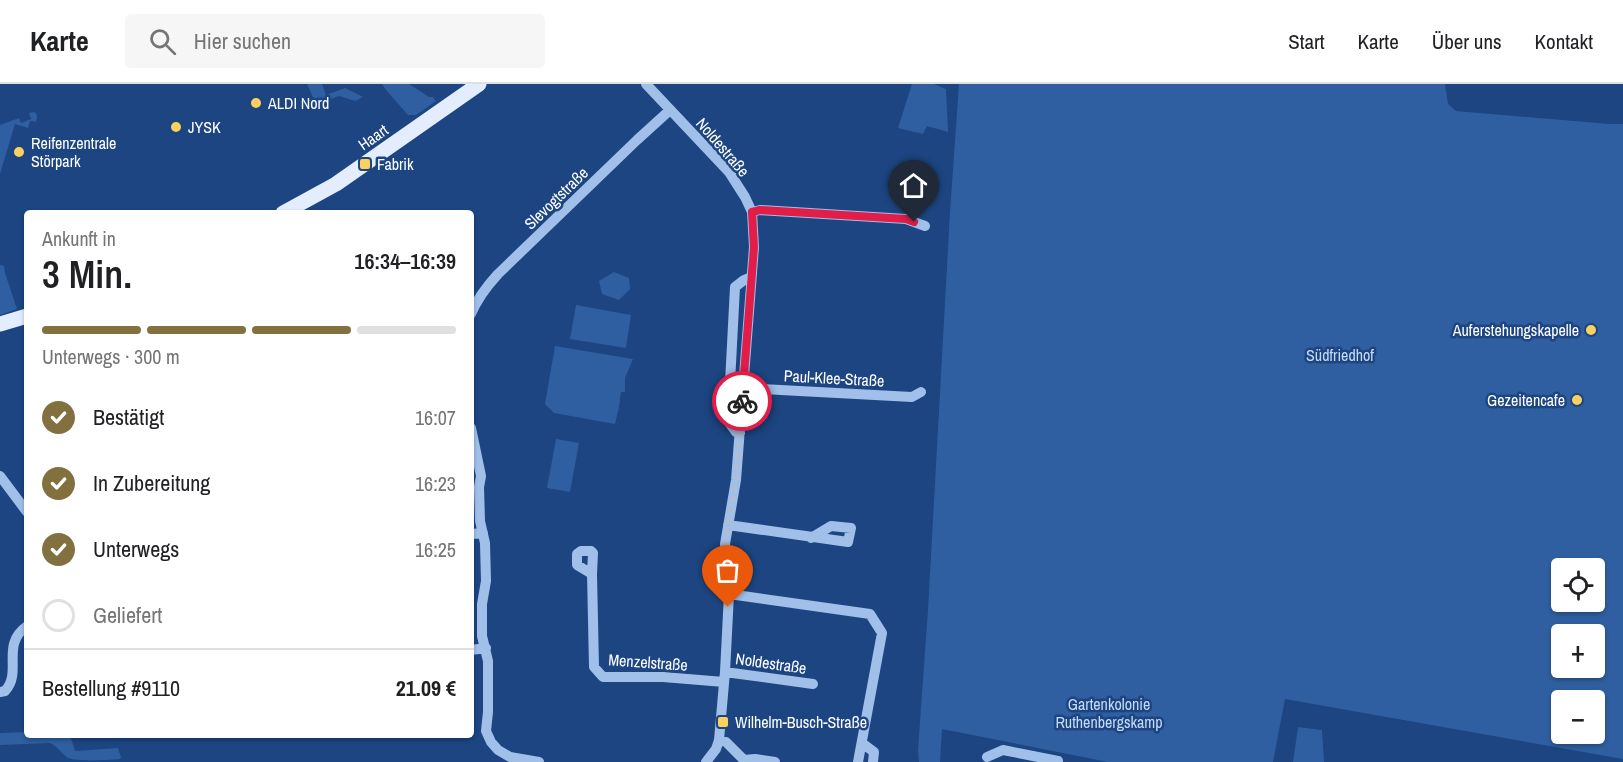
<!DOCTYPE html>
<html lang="de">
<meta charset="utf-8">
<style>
:root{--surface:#fff;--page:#f6f6f6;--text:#202124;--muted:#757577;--line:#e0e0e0;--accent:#82703e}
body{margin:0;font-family:"Archivo Narrow",sans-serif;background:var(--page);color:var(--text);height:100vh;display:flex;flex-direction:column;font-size:22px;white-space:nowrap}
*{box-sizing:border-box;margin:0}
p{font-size:20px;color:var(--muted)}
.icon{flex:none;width:33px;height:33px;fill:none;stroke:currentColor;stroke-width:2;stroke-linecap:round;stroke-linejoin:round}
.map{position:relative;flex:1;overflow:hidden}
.details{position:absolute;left:24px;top:126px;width:450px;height:528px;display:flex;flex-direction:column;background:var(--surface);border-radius:6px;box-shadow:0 2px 4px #0004}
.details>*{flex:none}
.tools{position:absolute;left:1551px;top:474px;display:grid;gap:12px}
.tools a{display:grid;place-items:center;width:54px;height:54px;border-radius:6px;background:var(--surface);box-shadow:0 2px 4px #0004;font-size:30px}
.pin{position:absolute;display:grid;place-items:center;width:51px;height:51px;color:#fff;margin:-62px -26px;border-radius:50% 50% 50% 0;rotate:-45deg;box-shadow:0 0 6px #0007}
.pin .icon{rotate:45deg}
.courier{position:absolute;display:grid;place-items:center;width:60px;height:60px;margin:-30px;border:4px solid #e11d48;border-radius:50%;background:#fff;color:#222;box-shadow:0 2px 8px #0007}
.head em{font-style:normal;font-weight:600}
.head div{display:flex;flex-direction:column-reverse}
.head{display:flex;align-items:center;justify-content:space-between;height:102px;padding:0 18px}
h1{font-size:39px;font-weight:600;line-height:45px}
.bar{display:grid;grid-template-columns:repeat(4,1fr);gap:9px 6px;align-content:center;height:72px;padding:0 18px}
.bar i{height:8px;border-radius:4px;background:var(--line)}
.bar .on{background:var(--accent)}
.bar p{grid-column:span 4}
.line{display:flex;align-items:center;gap:15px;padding:0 18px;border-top:2px solid var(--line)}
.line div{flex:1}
ol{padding:0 18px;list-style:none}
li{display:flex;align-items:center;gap:18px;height:66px}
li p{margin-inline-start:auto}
li .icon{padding:6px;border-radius:50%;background:var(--accent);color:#fff;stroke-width:4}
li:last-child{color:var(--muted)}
li i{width:33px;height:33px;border:3px solid var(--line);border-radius:50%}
header{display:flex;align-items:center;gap:36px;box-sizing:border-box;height:84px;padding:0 30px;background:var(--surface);border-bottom:2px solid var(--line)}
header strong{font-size:28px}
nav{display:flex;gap:33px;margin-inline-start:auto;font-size:21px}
.search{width:420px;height:54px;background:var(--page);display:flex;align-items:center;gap:15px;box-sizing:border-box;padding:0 21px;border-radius:6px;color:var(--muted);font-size:22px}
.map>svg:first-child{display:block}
</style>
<header>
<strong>Karte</strong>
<div class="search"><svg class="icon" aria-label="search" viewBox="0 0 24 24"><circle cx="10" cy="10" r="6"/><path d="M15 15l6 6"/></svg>Hier suchen</div>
<nav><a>Start</a><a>Karte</a><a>Über uns</a><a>Kontakt</a></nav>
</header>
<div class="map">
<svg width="1623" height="678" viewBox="0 0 1623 678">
<rect width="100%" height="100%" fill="#1c4581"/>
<path fill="#2f5fa0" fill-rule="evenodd" d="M307,0h15l4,11 19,-7 18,9 -8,4 -16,-5 -23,8z
M382,0h27l20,13h4l3,4 -20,14h-8l-22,-25z
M912,0h22l12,5 2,43 -21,-6 -4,8 -25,-6z
M959,0h486l3,20 8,7 153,13h14v635l-338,-60 -12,63h-165l-166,-33 -2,33h-21l-1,-12 10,-140 22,-398zM1562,484h32v34h-32zM1562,550h32v34h-32zM1562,616h32v34h-32z
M33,28l3,1 1,3 -1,6 -6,-1 -2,7 -13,-4 -15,50v-49l19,-7 2,5 10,-4 -2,-6z
M0,181l4,1 1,7 12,36 -17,6z
M614,188l15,6 1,11 -11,11 -17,-6 -3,-13z
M576,221l55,10 -5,33 -56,-9z
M555,262l78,13 -8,19v14h-4l-2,15 -4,17 -61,-11 -9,-9z
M556,355l23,4 -9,49 -23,-4z
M1298,643l24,3 2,32h-31z
M27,648v3h43l5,16 43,-3 3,9 -1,2c-14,1 -41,3 -52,-1 -7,-4 -9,-11 -18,-15l-50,2v-12z"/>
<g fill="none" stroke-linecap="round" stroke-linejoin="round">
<path stroke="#a0c0ea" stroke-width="10" d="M646,0l83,88 16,25 7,15 2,35 -16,207 -2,26 -11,64 4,50 -4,78 -6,68 -3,9 -10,13
M752,128l8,-2 146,9 19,7
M471,230c6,-15 16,-28 27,-40l139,-134 33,-30
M743,304l169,9 9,-5
M471,344l10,48 -2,11 1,34 5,22 1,38 -4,23v32l6,25v51l-2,19 5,11 7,8 12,7 29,5
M740,349l-4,-1 -8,-11 7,-134 9,-7 7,-3
M0,392l27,36
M728,441l120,17 3,-14 -20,-2 -20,12
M471,450l12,-1
M592,490l-15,-9v-11l4,-3h10l2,2 -1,21 2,93 9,10h60l61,5
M729,510l141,20 12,19 -24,129
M471,566l15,-2
M725,588l88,12
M0,608l5,-1c18,-19 -5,-46 22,-65
M719,656l7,2 18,18 11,-1 20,3
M862,659l12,9 -1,10
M987,673l16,-7 55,11v1"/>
<path stroke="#e4edfe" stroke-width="15" d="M283,129l53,-29 143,-100
M0,240l27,-8"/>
</g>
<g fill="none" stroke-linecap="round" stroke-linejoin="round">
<path stroke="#b0bed3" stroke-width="6" stroke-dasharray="0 10.8" d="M728,523l1,-13 -4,-50 11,-64 6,-79"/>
<path stroke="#e11d48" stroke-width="8" d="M742,317l12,-154 -2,-35 8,-2 146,9 8,3"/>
</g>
<g fill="#fad15e" stroke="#1c4581" stroke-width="2">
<circle cx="256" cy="19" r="6"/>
<circle cx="176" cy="43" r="6"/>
<circle cx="19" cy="68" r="6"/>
<rect x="359" y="74" width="12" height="12" rx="3"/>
<circle cx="1591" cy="246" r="6"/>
<circle cx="1577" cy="316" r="6"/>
<rect x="717" y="632" width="12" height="12" rx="3"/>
</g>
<g text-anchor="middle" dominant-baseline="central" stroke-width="5" stroke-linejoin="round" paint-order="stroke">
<g font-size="16" fill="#fff" stroke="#1c4581" text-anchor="start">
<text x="268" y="19">ALDI Nord</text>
<text x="188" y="43">JYSK</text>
<text x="31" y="59">Reifenzentrale<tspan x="31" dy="18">Störpark</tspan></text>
<text x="377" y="80">Fabrik</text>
<text x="1579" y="246" text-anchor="end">Auferstehungskapelle</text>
<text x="1565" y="316" text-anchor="end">Gezeitencafe</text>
<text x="735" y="638">Wilhelm-Busch-Straße</text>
</g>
<g font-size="16" fill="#fff" stroke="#1c4581">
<text transform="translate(373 53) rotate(-35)">Haart</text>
<text transform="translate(723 63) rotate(49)">Noldestraße</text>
<text transform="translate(556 114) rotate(-44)">Slevogtstraße</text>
<text transform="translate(834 294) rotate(3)">Paul-Klee-Straße</text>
<text transform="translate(648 578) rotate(4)">Menzelstraße</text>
<text transform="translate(771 579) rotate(8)">Noldestraße</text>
</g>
<g font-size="16" fill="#c5daf7" stroke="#1c4581">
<text x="1340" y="271">Südfriedhof</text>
<text x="1109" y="620">Gartenkolonie<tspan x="1109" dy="18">Ruthenbergskamp</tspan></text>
</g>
</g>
</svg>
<div class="tools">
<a><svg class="icon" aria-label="locate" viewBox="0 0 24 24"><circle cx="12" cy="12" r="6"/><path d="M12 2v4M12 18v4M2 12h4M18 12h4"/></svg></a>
<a>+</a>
<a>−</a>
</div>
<div class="pin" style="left:728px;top:523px;background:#ea580c"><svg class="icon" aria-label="bag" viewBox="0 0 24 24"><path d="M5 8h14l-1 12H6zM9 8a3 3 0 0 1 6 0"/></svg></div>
<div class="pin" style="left:914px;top:138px;background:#1f2937"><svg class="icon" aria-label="home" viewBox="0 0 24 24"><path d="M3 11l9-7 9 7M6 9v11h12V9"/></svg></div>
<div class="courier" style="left:742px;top:317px"><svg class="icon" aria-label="bike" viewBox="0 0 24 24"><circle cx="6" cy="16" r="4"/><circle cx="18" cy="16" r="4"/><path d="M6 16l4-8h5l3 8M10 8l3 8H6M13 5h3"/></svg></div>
<section class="details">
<div class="head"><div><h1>3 Min.</h1><p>Ankunft in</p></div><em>16:34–16:39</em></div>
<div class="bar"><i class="on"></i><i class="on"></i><i class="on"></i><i></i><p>Unterwegs · 300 m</p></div>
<ol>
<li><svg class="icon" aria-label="check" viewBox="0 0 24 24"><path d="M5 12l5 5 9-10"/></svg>Bestätigt<p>16:07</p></li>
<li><svg class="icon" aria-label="check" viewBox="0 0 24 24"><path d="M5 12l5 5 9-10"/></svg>In Zubereitung<p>16:23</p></li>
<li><svg class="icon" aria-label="check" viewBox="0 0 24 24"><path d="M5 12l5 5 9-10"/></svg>Unterwegs<p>16:25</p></li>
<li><i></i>Geliefert</li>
</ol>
<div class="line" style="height:78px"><div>Bestellung #9110</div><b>21.09 €</b></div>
</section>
</div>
